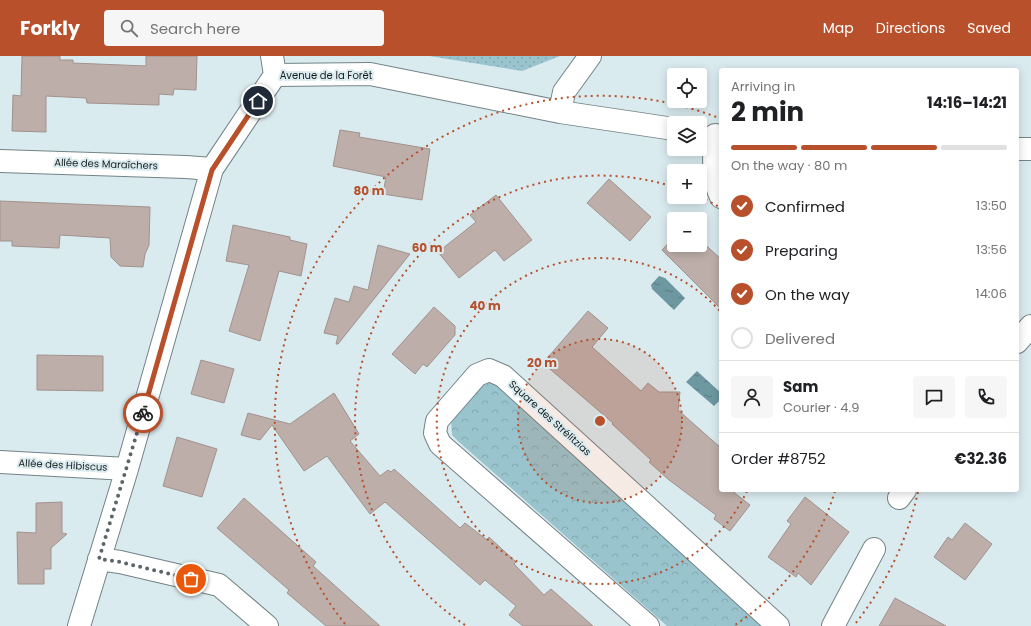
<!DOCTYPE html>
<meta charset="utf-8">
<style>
:root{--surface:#fff;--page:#f6f6f6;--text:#202124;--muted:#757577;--line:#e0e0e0;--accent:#b8502b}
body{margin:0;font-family:Poppins,sans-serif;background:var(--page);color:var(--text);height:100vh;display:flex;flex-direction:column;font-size:15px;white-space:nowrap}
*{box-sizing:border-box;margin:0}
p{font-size:13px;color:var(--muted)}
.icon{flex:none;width:22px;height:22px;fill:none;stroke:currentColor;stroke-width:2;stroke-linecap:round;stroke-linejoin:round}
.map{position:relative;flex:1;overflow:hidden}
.side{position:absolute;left:719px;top:12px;width:300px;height:424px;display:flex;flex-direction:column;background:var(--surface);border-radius:4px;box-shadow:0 2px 10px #0003}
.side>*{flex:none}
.buttons{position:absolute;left:667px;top:12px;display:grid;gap:8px}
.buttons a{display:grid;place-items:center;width:40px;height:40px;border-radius:4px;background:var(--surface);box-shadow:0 2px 10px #0003;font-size:20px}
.pin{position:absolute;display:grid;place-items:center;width:34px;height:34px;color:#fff;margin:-17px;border:2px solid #fff;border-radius:50%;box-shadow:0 1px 4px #0007}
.courier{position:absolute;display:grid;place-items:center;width:40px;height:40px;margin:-20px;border:3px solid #b8502b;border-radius:50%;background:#fff;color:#222;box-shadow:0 1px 5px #0007}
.overview em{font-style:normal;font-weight:700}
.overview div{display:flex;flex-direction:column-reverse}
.overview{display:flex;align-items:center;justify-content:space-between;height:68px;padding:0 12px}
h1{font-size:26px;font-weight:700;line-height:30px}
.bar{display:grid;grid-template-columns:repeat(4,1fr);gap:6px 4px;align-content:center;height:48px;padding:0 12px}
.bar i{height:5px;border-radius:3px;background:var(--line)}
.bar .selected{background:var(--accent)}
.bar p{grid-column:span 4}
.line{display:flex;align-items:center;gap:10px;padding:0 12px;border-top:1px solid var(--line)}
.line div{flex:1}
.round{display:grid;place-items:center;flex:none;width:42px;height:42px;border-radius:4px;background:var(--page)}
ol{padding:0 12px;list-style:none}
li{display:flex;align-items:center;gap:12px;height:44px}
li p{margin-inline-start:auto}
li .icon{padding:4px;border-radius:50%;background:var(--accent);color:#fff;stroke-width:4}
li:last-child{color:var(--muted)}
li i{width:22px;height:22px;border:2px solid var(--line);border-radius:50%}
header{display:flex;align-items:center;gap:24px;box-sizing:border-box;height:56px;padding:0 20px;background:var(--accent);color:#fff}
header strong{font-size:19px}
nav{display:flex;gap:22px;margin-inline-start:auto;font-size:14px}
.search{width:280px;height:36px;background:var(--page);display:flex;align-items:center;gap:10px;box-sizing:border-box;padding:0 14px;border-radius:4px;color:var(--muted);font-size:15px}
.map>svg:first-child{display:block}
</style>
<header>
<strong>Forkly</strong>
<div class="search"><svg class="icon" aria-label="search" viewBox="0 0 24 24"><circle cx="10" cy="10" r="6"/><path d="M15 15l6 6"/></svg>Search here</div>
<nav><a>Map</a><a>Directions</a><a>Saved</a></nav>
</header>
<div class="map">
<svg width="1031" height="570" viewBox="0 0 1031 570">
<defs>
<pattern id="park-crowns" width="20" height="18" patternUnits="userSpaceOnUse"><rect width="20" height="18" fill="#9ac4cd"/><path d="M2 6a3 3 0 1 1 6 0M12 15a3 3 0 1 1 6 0" fill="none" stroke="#84a8b0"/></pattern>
<pattern id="garden-dots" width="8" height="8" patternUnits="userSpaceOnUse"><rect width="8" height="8" fill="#9ac4cd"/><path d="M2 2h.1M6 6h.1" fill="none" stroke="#84a8b0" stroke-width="1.8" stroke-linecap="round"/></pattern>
<pattern id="water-ripples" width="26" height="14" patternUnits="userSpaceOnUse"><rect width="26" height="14" fill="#6d98a1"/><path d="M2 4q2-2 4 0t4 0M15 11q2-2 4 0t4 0" fill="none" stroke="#597b83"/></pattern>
</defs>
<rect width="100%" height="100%" fill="#daebef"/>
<path fill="url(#park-crowns)" d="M493,326l7,4 263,240h-96l-208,-184 -7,-7 -1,-15c11,-12 24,-36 42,-38z"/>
<path fill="url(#garden-dots)" d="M429,0h131l-38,15z"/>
<path fill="url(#water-ripples)" d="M659,220l6,2 20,20 -11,12 -22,-21 -1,-4z
M697,315l24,22v6l-7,7 -28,-24z"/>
<path fill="#bdaea9" stroke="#a1928d" d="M22,0h38v4h13v3l73,3v-10h51l-1,34 -22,-1 -1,6 -14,-1v11l-72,-2 -1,-5 -40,-2v36l-34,-1 1,-36 8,1z
M340,74l20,3 -1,4 71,12 -8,51 -39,-6 3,-17 -53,-11z
M609,123l42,38 -21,24 -43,-38z
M496,139l36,45 -28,21 -9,-11 -36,28 -21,-26 38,-30 -6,-7z
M0,145l150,6 -1,38 -4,9 -2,13 -23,-1 -9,-9 -1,-19 -50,-3 -1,13 -47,-2v-5h-12z
M233,169l57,12v3l17,4 -6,32 -22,-5 -19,70 -31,-10 20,-66 -23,-4z
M674,181v8h26v-5l21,19v50l-59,-59z
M378,189l32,9 -72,90h-2l2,-8 -14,-3 11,-35 14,4 5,-16 14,4z
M434,251l21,19v9l-28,32 -4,-3 -8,10 -23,-20z
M588,255l20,17 -16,19 49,44 7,-8 11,9h21l-2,18 43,38v42h10l19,15 -20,26 -16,-12 2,-4 -47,-35 -20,-18 2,-2 -39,-36 1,-1 -70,-60z
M37,299l66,1v35l-66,-1z
M201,304l33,9 -10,34 -33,-9z
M334,337l25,41 -9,7 30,35 8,-6 3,2 3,-3 66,59 5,-5 22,17 2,-3 27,25 -2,2 30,31 7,-6 42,37h-70l-14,-11 7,-9 -31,-26 -5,5 -95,-83 -15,12 -43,-58 -23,15 -32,-46 -12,15 -19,-5 7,-22 42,11z
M177,381l40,12 -15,48 -39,-11z
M805,441l44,35 -38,53 -13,-12 -2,4 -28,-20 23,-33 -4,-3z
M244,442l72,64 -3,4 67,60h-54l-39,-33 2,-3 -72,-62z
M62,446v31l5,1 -16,14v21h-7v15h-26l-1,-52 19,1v-30z
M965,467l27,21 -27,36 -31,-23 14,-20 4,3z
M895,542l51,28h-67z"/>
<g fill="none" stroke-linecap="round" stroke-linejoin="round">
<defs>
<path id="minor" d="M272,0l3,19
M275,19l95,-1 190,38 114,17
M560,56l4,-20 26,-36
M715,79c-1,19 -3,44 6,62
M1017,93h14
M0,105l186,6 26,2
M1017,286l14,-16
M0,406l127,7
M899,442l6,-8
M99,503l21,3 99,23 48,41
M79,570l48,-157 85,-300 63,-94
M648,570l-208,-182 -5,-11 2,-12 40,-46 12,-5 14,6 275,250
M833,570l41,-77"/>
</defs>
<use href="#minor" stroke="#738386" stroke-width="24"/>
<use href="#minor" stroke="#fff" stroke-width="22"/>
</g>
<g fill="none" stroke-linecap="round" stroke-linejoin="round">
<path stroke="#5c6668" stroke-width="4" stroke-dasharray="0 7.2" d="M143,357l-44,146 21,3 71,17"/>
<path stroke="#b8502b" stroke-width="5" d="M143,357l69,-243 46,-69"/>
</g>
<circle cx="600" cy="365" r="82" fill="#b8502b" fill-opacity=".12"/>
<g fill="none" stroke="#b8502b" stroke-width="2" stroke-dasharray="2 4">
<circle cx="600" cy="365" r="82"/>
<path d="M747 435A163 163 0 1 1 720 255"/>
<path d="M835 435A245 245 0 0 1 735 569M465 569A245 245 0 0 1 674 131M700 141A245 245 0 0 1 721 152"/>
<path d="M918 436A326 326 0 0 1 855 568M345 568A326 326 0 0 1 719 62"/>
</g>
<g text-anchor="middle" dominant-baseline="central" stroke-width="4" stroke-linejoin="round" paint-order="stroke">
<g font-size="10" fill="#181e1f" stroke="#daebef">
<text x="326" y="19">Avenue de la Forêt</text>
<text transform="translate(106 108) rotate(2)">Allée des Maraîchers</text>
<text transform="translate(550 362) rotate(42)">Square des Strélitzias</text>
<text transform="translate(63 409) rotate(3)">Allée des Hibiscus</text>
</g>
</g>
<circle cx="600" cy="365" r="6" fill="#b8502b" stroke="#daebef" stroke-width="2"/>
<g font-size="12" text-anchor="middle" font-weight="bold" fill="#b8502b" stroke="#daebef" stroke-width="4" stroke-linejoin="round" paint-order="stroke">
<text x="369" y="139">80 m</text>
<text x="427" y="196">60 m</text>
<text x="485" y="254">40 m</text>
<text x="542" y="311">20 m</text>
</g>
</svg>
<div class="buttons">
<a><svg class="icon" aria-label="locate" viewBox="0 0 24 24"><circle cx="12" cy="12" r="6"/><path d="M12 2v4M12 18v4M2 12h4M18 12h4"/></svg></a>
<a><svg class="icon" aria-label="layers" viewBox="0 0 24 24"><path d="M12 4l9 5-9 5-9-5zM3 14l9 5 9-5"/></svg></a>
<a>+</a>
<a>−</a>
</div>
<div class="pin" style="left:191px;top:523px;background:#ea580c"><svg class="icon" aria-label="bag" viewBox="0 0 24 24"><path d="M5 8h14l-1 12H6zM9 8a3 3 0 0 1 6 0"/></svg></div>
<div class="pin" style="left:258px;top:45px;background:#1f2937"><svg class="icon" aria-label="home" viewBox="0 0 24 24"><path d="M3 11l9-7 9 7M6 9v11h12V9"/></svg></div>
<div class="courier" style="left:143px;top:357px"><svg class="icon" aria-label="bike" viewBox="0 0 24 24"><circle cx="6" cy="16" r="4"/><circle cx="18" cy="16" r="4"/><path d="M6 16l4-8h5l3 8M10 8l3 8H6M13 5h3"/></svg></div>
<section class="side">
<div class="overview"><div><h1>2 min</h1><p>Arriving in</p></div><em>14:16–14:21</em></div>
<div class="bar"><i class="selected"></i><i class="selected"></i><i class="selected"></i><i></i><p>On the way · 80 m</p></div>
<ol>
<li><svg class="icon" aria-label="check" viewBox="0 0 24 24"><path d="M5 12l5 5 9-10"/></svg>Confirmed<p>13:50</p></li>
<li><svg class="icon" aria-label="check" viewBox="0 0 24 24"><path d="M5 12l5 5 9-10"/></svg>Preparing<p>13:56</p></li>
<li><svg class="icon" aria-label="check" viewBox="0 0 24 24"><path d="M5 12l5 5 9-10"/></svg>On the way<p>14:06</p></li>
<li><i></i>Delivered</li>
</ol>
<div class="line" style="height:72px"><a class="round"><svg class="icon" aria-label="person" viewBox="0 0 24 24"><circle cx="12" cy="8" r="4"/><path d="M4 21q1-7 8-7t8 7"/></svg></a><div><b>Sam</b><p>Courier · 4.9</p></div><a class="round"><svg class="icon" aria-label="chat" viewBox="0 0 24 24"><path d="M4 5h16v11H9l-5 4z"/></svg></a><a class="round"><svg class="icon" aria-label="phone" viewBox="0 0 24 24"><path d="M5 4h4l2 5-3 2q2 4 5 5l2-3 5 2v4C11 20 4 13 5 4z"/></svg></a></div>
<div class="line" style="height:52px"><div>Order #8752</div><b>€32.36</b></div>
</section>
</div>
